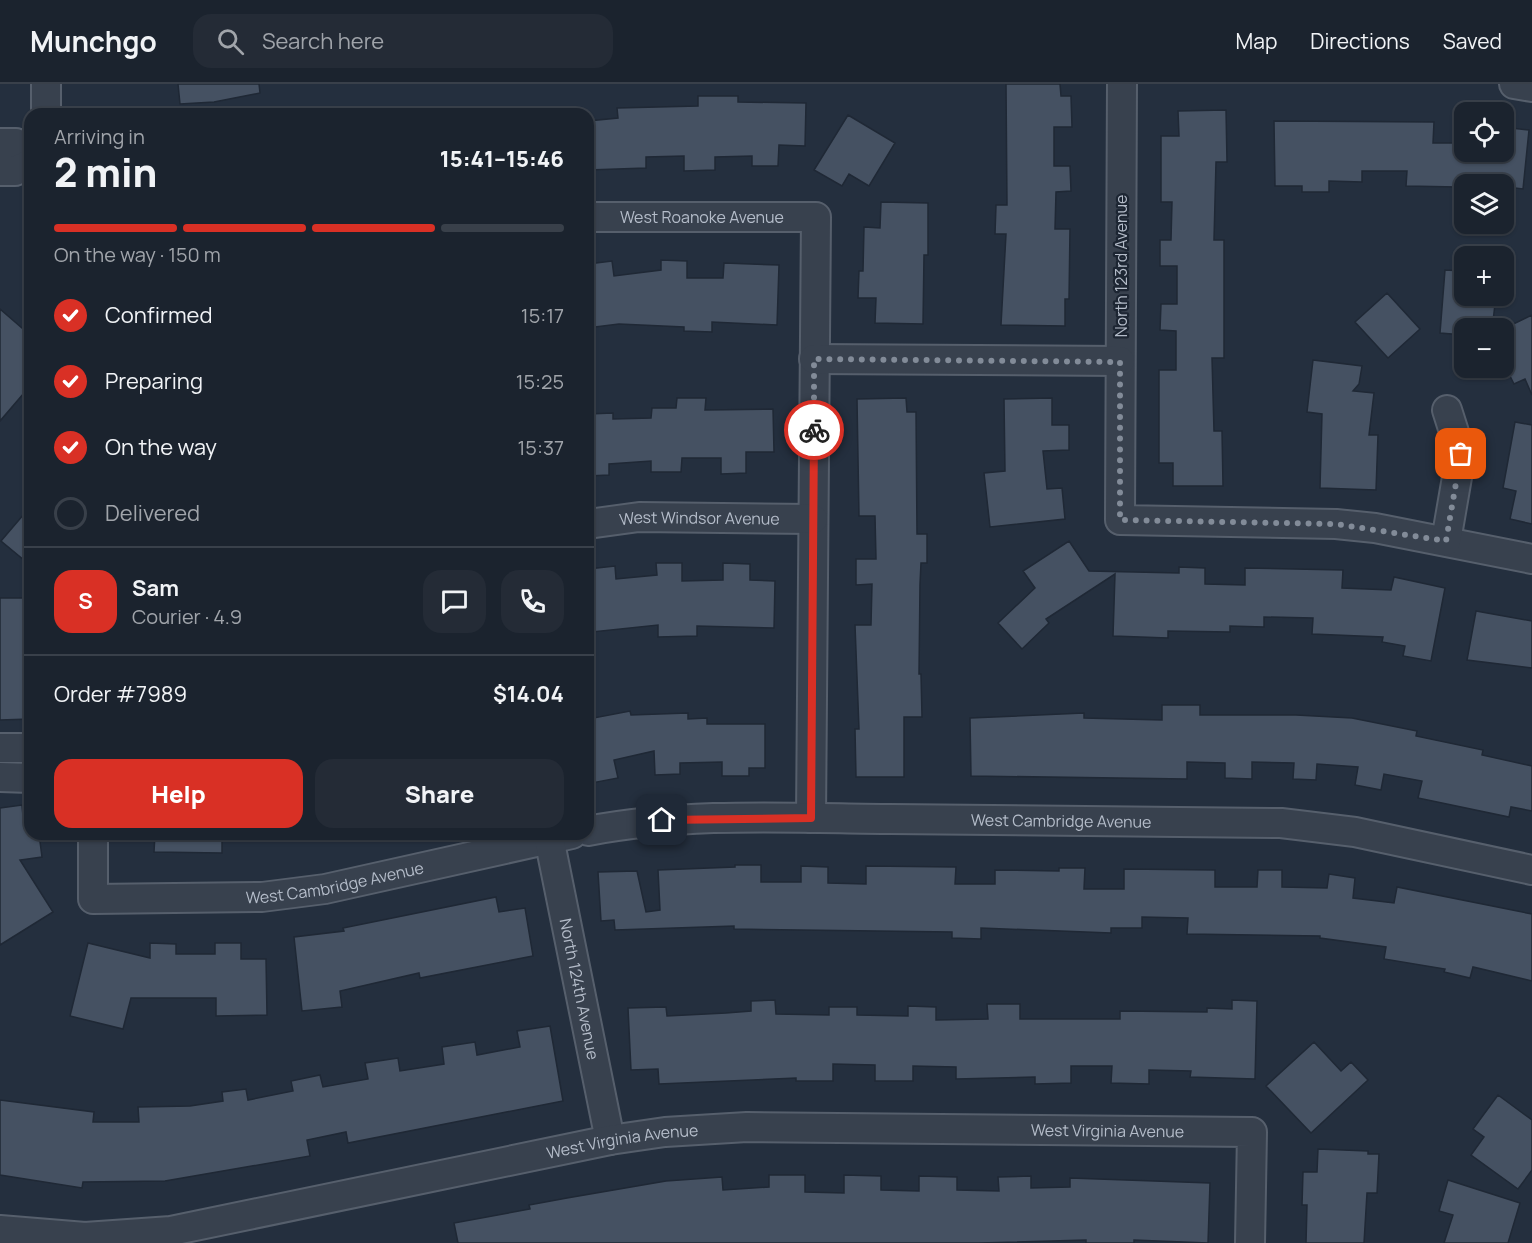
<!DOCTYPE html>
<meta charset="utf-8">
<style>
:root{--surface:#1b232e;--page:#242b36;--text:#f1f3f6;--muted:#a0a4aa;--line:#39404a;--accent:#d93025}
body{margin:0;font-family:Manrope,sans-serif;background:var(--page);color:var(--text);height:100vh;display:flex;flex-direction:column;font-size:22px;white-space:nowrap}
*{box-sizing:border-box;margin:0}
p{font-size:20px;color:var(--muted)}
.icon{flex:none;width:33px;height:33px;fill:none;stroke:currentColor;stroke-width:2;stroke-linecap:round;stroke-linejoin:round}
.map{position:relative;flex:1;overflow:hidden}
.details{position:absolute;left:24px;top:24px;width:570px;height:732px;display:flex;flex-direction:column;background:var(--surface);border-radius:18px;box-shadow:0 2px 4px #0004,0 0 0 2px var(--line)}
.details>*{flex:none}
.fabs{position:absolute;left:1454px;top:18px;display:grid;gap:12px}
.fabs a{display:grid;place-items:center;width:60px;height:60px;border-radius:12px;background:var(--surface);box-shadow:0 2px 4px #0004,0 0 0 2px var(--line);font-size:30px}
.pin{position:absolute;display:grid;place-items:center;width:51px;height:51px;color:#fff;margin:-26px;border-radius:12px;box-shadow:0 3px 9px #0006}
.courier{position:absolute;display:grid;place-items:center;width:60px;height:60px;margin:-30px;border:4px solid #d93025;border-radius:50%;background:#fff;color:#222;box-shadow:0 2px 8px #0007}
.headline em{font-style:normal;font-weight:800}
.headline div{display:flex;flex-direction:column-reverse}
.headline{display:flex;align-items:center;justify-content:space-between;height:102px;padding:0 30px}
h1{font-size:39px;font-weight:800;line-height:45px}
.bar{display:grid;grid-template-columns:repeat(4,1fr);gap:9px 6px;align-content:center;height:72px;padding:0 30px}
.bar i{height:8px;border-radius:4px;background:var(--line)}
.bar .current{background:var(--accent)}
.bar p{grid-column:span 4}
.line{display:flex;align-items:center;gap:15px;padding:0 30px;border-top:2px solid var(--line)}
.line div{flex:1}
.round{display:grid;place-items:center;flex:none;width:63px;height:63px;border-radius:18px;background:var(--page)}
ol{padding:0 30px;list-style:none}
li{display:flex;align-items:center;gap:18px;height:66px}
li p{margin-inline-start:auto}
li .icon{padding:6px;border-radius:50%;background:var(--accent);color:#fff;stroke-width:4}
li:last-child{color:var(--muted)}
li i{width:33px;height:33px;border:3px solid var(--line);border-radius:50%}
.primary-button{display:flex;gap:12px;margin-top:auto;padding:12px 30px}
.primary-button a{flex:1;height:69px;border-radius:18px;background:var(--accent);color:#fff;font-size:24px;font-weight:800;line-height:69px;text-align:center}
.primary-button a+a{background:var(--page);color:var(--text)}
header{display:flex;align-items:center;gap:36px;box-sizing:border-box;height:84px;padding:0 30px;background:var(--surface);border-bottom:2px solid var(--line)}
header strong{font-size:28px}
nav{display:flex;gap:33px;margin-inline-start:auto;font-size:21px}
.search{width:420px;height:54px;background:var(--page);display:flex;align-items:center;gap:15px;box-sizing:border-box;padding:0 21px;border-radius:18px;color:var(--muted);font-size:22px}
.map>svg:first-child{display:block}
</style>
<header>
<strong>Munchgo</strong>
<div class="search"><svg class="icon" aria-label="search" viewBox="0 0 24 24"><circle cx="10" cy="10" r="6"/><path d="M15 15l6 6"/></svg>Search here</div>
<nav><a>Map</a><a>Directions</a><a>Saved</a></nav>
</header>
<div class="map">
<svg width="1532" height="1159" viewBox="0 0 1532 1159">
<rect width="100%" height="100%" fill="#242f3e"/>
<path fill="#455162" stroke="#1f2835" stroke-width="1.5" d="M178,0h81l1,9 -46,9 -34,2z
M1006,0h54l1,12h10l1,31h-18v39h16l1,25 -15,1 -1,37h15l-1,70h-4v27l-64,-1 5,-91h-11l1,-29h11z
M698,12h40v6l68,1 -1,43 -26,-1 -1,21h-26v-10l-37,1v13l-31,1v-15l-38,1v11l-58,2v-49l30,-3 -1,-10 81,-2z
M1226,26l1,52h-11l-2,78h10v118h-12l2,73h8l1,55h-50v-23h-14v-93h17v-39l-16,-1 1,-26h16v-38h-17v-26h11l1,-38h-11v-66h18l-1,-25z
M848,31l47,28 -26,43 -20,-12 -7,12 -28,-16z
M1274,37l160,1 -1,21h27l-1,9h44v-25l26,3 -6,59 -65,-8v6l-52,-1 1,-15h-45v11l-33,-1v11h-27v-6h-27z
M881,118l47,1v52h-4l-1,69 -48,-1 1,-25h-18l1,-27h4l1,-44 16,1z
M661,176l26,1v17h36l1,-15 55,2 -2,60 -65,-3v10l-28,-1v-4l-65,-3 -24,3 -7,-63 24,-3 2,15 47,-6z
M1445,186l19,1v25h32l-3,25 -26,-3 -3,17 -24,-2z
M1387,209l33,36 -32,29 -33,-36z
M0,225l30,26v51l-30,35z
M1532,231v80l-7,-16 -11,5 -11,-22v-5l10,-5 -10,-23z
M1313,276l49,6 -3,18 -6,7 21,2 -5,42h9l-2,55 -56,-2 2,-74 -15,-2z
M677,314h29l-1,12 68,-1 1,43h-28v21l-25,1v-16h-39l-1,14h-30v-11l-42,3v11l-21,1v-62l25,-1v6l38,-1 1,-10h24z
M906,314l1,14h9l1,122h10v29h-6l-1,21 -1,90h2l1,43h-18v60h-48l-1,-48h4l-4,-104h16l1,-41 -16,1v-26h20l-1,-43h-16l-2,-117z
M1052,314v27h17v25l-26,1 4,38 15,-1 3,31 -75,8 -6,-54 21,-2 -1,-72z
M1515,338l17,3v99l-22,-5 6,-28 -13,-3z
M30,423v58l-29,-24z
M1069,457l20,30 90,2v-6l26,1v16l40,1v-17l98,2 -1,18 49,2 3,-13 51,11 -14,73 -28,-5 2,-10 -23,-4 1,-5 -71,-3 1,-16 -49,-1v10l-34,-1v6l-62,-1v7l-55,-2 2,-62 -69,45 3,4 -27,26 -24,-26 37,-35 -12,-17z
M656,479h26v18l41,-1v-17l27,1v16l25,1 -1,47 -77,-2v10l-39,1v-12l-66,7 -4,-63 27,-3 1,13 41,-4z
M0,514h26v24h4v97l-30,1z
M1476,527l56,10v47l-65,-8z
M1162,621h38v10h96l56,3 65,13 -1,5 67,14 -1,5 50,11v45l-21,-4 -2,10 -91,-19 4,-17 -38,-7 -3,16 -26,-5 3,-18 -41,-3 -1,16 -23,-1 1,-16 -42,-1v17l-27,-1v-15l-38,-1v17l-216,-3 -1,-58 114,-5v5l78,2z
M630,627l1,4 57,-2v6l19,-1v6h58v44h-16v8h-27v-14l-42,1v11l-25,1 -1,-24 -40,9 4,18 -26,5 -4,-18v-46z
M22,721l2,23 6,-1v7h9l3,23 -22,3 33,52 -53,33v-137z
M155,750h67v19l-68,-1z
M735,781h26v17h40v-16l27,1v16l38,1v-18l90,1 -1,17h40v-14l64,1v-3h26l-1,21h40v-20l91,1v17h42l1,-17h24v17l45,1 2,-14 26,4 -2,20 41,5 3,-16 135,27v67l-59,-14 -3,11 -26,-6 1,-3 -61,-10 2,-12 -66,-9v-2l-133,-2 1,-16 -46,-1v11h-31v5l-130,-5v11l-29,-1v-6l-218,-3v-3l-119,4 -1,-10 -13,1 -3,-49 39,-1 9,41 14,-2 -2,-40 77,-3z
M496,813l3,15 26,-4 8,48 -113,22 -1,-5 -79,18 2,16 -40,4 -8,-74 50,-6 -1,-3z
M88,859l62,15v-15l26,1v10h39v-11h26v16h25l1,56 -51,1v-18h-85l-8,31 -53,-13z
M775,916l1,14 53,1v-8h28v8l51,1v-10l28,1v13l52,-1 -1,-15h33v15h100v-8l87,1v-4l25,1v-9l25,1 -2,78 -65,-2 1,-6 -42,-1v14l-38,-1 1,-17h-41v17l-36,1v-7l-79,2v-12l-43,-1v15h-38v-16l-42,-1v17h-37v-3l-137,6 -1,-15 -27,1 -3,-62 38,-1 1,9 59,-3 25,-2v-10z
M550,942l13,75 -215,42 -2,-11 -39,8 3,16 -145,25 -82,1 -1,6 -82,-13v-75l94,12 -1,10h46l-1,-15 52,-1 33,-5 -1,-9 24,-3 2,11 45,-9 -2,-10 29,-6 3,12 45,-8 -3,-16 33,-5 2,13 44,-7 -2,-17 33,-5 2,13 43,-8 -3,-16z
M1314,958l27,29 10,-9 17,18 -57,53 -45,-47z
M1498,1011l34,25v50l-14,19 -47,-34 13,-18 -11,-8z
M1318,1065l50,2v3h11l-2,39h-10l-3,50h-58l1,-38h-5l1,-33h14z
M769,1091h36v17l39,1v-18l37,1v14l38,1v-15l38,1v13l42,1 -1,-14 33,-1v12l39,-1v-9l140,5 -2,60 -74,-3v3h-48v-3l-107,3h-521l-4,-20 76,-14 -1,-4 38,-7 99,-17 56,-4 1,13 46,-3z
M1448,1096l72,23 -12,40h-64l9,-28 -14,-4z"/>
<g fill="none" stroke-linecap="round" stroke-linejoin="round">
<defs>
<g id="minor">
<path d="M46,0v30"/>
<path d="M1122,0l-2,436 216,4 39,4 157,31"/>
<path d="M1514,0l18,3"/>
<path d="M0,59h16l14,6"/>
<path d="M0,87h15l15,-7"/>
<path id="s1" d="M588,133h228l-5,601"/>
<path d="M814,275l306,2"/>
<path id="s2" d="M588,440l51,-7 174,2"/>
<path d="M1446,457l15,-87 -14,-44"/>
<path d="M0,664h30"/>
<path d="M0,693l30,1"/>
<path id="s3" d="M588,747c99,-19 202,-13 303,-12 130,1 260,3 390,4l74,9 177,38"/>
<path id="s4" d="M93,750v65l169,-2 63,-8 247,-55"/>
<path id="s5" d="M549,754l61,302"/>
<path id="s6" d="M0,1146l85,7 86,-6 439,-91 55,-8 82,-5 505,5 -2,111"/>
</g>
</defs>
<use href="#minor" stroke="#565f6c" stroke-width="32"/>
<use href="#minor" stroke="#38414e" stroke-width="28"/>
</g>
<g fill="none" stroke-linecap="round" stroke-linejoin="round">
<path stroke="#828b98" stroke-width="6" stroke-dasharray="0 10.8" d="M814,346v-71l306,3v158l216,4 110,17 15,-87"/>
<path stroke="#d93025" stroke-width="8" d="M662,736l149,-2 3,-388"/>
</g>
<g text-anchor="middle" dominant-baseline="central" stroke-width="4.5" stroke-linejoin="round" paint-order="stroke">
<g font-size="16" fill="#b4bcc9" stroke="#1d2633">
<text stroke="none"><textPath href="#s1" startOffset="114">West Roanoke Avenue</textPath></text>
<text transform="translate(1121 182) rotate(-90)">North 123rd Avenue</text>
<text stroke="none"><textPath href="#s2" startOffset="112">West Windsor Avenue</textPath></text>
<text stroke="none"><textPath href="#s3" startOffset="474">West Cambridge Avenue</textPath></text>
<text stroke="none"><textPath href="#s4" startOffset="308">West Cambridge Avenue</textPath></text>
<text stroke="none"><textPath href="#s5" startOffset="154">North 124th Avenue</textPath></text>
<text stroke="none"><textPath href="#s6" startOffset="1118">West Virginia Avenue</textPath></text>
<text stroke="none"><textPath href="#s6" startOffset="632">West Virginia Avenue</textPath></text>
</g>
</g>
</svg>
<div class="fabs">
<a><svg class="icon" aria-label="locate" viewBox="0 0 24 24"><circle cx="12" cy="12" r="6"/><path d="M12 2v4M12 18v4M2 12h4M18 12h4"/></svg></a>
<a><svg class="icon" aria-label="layers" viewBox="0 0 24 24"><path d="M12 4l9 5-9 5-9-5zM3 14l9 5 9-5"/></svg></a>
<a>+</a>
<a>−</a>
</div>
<div class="pin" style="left:1461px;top:370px;background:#ea580c"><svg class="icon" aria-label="bag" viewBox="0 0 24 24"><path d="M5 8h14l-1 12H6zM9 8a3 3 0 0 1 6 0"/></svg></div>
<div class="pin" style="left:662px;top:736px;background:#1f2937"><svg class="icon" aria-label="home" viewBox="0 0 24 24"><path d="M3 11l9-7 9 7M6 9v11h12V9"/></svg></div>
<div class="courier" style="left:814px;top:346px"><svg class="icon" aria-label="bike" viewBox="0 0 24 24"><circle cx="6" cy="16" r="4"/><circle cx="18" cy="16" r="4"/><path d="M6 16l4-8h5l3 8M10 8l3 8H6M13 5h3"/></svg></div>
<section class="details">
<div class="headline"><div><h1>2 min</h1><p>Arriving in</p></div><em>15:41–15:46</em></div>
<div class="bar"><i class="current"></i><i class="current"></i><i class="current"></i><i></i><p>On the way · 150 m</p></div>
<ol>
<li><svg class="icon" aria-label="check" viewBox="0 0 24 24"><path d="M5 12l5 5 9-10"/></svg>Confirmed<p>15:17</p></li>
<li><svg class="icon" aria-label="check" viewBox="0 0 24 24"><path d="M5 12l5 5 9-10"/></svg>Preparing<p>15:25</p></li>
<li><svg class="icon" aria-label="check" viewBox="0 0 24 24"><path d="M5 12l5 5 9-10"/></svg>On the way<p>15:37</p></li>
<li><i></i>Delivered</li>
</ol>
<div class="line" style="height:108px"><b class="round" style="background:var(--accent);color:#fff">S</b><div><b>Sam</b><p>Courier · 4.9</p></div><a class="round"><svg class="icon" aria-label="chat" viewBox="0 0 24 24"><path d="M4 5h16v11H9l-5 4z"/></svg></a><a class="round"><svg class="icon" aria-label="phone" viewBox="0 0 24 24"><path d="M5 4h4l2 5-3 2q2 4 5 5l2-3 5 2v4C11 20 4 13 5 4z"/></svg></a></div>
<div class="line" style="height:78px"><div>Order #7989</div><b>$14.04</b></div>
<div class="primary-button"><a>Help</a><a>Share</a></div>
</section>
</div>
